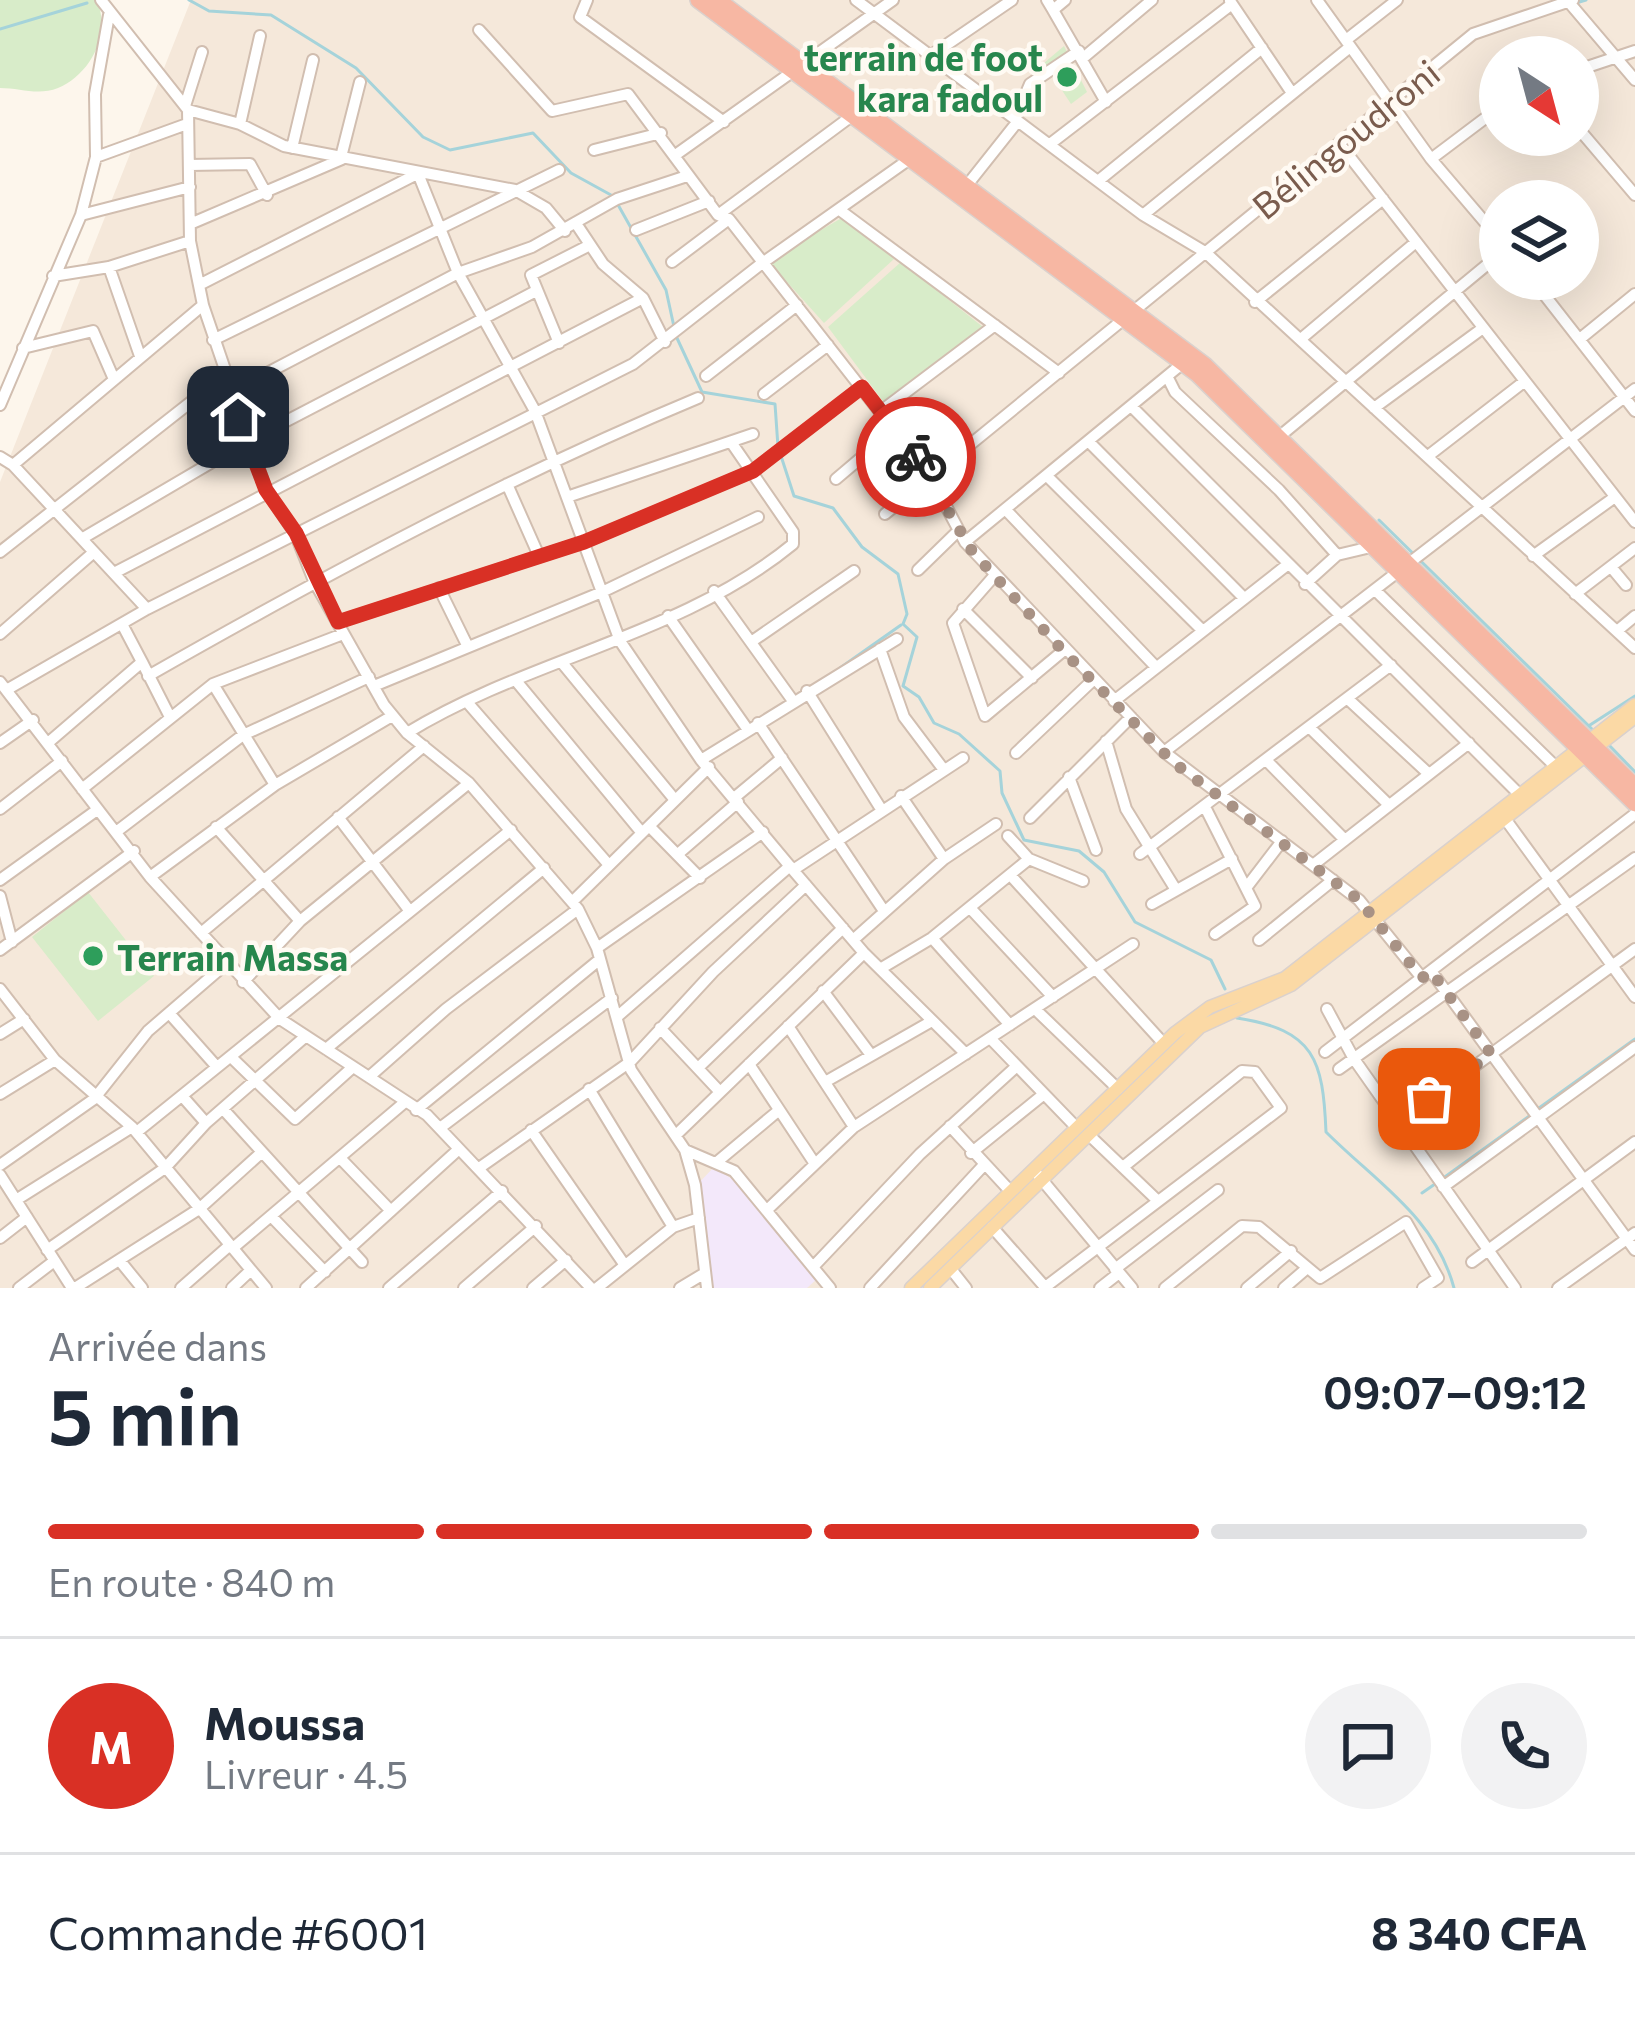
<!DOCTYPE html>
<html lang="fr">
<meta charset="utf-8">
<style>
:root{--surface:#fff;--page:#f2f2f3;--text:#1f2937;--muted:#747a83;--line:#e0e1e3;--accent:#d93025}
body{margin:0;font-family:Commissioner,sans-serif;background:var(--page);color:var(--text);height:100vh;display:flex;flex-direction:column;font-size:45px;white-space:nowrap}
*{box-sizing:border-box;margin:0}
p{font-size:39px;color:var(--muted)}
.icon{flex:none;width:66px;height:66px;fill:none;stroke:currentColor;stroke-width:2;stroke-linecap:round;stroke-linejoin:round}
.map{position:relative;height:1288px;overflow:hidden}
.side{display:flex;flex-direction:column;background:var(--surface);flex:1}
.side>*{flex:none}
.needle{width:78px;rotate:144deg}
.tools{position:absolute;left:1479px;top:36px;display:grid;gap:24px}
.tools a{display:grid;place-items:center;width:120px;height:120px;border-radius:50%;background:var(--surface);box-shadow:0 12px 48px #0002;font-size:60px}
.pin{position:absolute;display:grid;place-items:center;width:102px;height:102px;color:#fff;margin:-51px;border-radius:24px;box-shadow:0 6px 18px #0006}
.courier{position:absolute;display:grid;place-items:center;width:120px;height:120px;margin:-60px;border:9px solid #d93025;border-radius:50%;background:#fff;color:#222;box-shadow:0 3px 15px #0007}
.overview em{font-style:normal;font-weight:600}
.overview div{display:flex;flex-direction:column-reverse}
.overview{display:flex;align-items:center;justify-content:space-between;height:204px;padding:0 48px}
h1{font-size:78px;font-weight:600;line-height:90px}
.bar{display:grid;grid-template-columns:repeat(4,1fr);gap:18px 12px;align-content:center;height:144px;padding:0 48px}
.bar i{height:15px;border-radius:9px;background:var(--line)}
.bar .active{background:var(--accent)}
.bar p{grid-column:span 4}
.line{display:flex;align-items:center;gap:30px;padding:0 48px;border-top:3px solid var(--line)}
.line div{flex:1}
.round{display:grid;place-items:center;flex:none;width:126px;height:126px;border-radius:63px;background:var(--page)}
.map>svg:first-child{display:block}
</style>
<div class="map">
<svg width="1635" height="1288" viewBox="0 0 1635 1288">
<rect width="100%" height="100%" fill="#fdf6ec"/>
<path fill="#f5e8da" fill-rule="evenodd" d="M191,0h1444v1288h-1635v-806zM1500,57h78v78h-78zM1500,201h78v78h-78z"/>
<path fill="#f3e8fa" d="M714,1167l21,14 83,97 -11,10h-98l-13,-102z"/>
<path fill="#d8ecc9" d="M0,0h96c17,32 -6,75 -38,88 -20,8 -38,0 -58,0z
M1064,46l23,46 -16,12 -27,-41z
M845,216l49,43 -70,64 -56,-62z
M901,262l82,65 -98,77 -57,-77z
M88,892l66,84 -56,45 -66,-84z"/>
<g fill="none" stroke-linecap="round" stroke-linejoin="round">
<path stroke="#a5d3da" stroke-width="3" d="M189,0l20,11 62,4 85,53 67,69 27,13 83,-17 38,40 40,22
M1576,3l10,-3
M0,29l87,-26
M617,203l49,87 10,46 26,56 73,12 3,43
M781,456l13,40 39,12 29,39 36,27 9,40 -4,10 14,13 -14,49 16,11 15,26 25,11 41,37 2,22 22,47 55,11 25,21 31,50 76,38 14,29
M1379,520l216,212
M840,668l61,-43
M1590,725l45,-29
M1607,743l28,29
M1237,1018c78,12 86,42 89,114 51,51 109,85 128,156
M1539,1108l96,-69
M1442,1179l90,-65
M1422,1193l13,-9"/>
<defs>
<path id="minor" d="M101,0l87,110 2,131 13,64 63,185 29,43 19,48 70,124 23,28 62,50 109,126 19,39 34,122 54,80 10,35 12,103
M587,0l-7,17 144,105
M856,0l287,215 207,-168
M1047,0l6,10 12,-10
M1317,0l114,159 69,81
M1567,0l68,80
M1230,1l62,92
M1053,10l53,92
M479,30l73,81 76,-17 90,121 11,4 201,257 35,66
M1346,40l51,-40
M930,56l82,-56
M1083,58l69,-58
M1578,70l57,-19
M185,106l17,-54
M188,110l52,14 44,22 231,44 31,18 19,23
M1015,119l15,-35 49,-33
M240,124l20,-88
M1578,128l57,67
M1339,143l296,379
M1050,144l182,-140
M292,148l21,-88
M594,150l67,-17
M674,156l219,-156
M96,157l91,-33
M341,157l19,-75
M1431,159l69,-52
M189,165l61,-1 17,31
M419,176l39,97 77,138 85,230 81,119 92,110 71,83 102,101
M1098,181l164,-133
M968,184l50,-63
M841,211l218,162
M81,215l109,-28
M718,215l135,-100
M1143,215l62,37 430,396
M190,224l152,-65
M577,225l26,39 40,34 22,44
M636,230l73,-29
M672,262l57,-43
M109,267l31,89
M53,276l56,-9 81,-26
M1532,279l103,132
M199,285l216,-110
M1255,302l128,-103
M1302,338l114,-96
M1581,338l54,-44
M213,340l346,-170
M559,343l-28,-68 59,-30
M23,348l70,-17 20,46
M1183,363l-218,179 199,210 195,148 63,78
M706,376l91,-71
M1168,378l7,14 104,98 58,65 38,-9
M229,393l229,-120 74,-26 85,-48 70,-23
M764,394l64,-49
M0,405l81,-190 15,-58 -1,-63 14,-79
M1132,407l389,389
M1374,408l109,-80
M881,411l114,-86
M1280,436l220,-182
M1090,443l154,155
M1428,456l97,-75
M0,457l13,8 190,-160
M13,465l134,144
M1047,476l155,154
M836,479l59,-50
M507,484l32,72
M570,496l183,-62
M1005,509l150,157
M885,514l588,-480 100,-34
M83,538l165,-97 288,-150
M0,552l224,-176
M1533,556l82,-59
M1611,567l15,18
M918,570l40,-39
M114,573l529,-275
M995,575l-42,48 32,93 78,-65
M1305,584l32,-29
M439,588l29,59
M1375,590l182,178
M714,591l79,110
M1575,594l60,-46
M963,609l69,69
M668,616l80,114
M338,622l246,-80 169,-71 109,-84
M122,624l20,38
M1617,631l18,-15
M0,634l94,-82
M751,642l103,-71
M880,649l24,68 40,53
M563,664l112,136
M148,676c179,-102 360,-199 550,-278
M0,682l150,195 130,142 147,96 164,173
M517,682l125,151
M213,684l62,101
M374,686l228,-94 156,-75
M8,689l139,-80 486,-245 128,-100 150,-106
M807,691l74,118
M1349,700l80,74
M1114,701l173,-136
M467,702l142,163
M758,723l126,188
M1311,729l78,76
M407,733c122,-75 274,-97 386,-189v-12l-62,-90
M1106,741l20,68 50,81
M49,742l93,-80 28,55
M0,743l33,-23
M1164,752l471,-363
M1016,753l76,-72
M701,760l196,-121
M1268,762l77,78
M1069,777l27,73
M82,789l131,-105 130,-50
M901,796l43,63
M734,798l48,-40
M0,809l62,-48
M1206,809l49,97 -40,28
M338,817l71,93
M1030,818l101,-101
M1506,820l129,177
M216,827l84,94
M650,827l50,51
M116,832l127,-97 126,-58
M1008,836l21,23 54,22
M678,854l60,-52
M1140,854l251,-189
M1313,865l156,-122
M793,870l170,-112
M150,877l125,-92 117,-69
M1012,877l152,167
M0,880l97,-70
M1246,888l36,-47
M0,896l12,46
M572,902l137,-135
M1152,904l80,-45
M971,909l82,88
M201,933l223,-187
M932,938l78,87
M853,940l91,-81 52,-35
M1259,940l74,-60
M597,948l166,-116
M0,950l134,-99
M880,969l52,-31 97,-79
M1431,971l204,279
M243,982l57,-61 169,-138
M0,989l55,71 77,67
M823,991l48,64
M1035,1009l83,80
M1327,1009l27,50 161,229
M169,1013l48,54
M618,1016l172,-150
M788,1026l66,101
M660,1028l60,64
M0,1034l24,-15
M990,1038l86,89
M326,1049l218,-181
M1325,1052l310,-238
M231,1057l64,62 58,-52
M749,1064l66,100
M699,1067l144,-139
M1339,1069l296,-211
M369,1077l77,-68 132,-100
M825,1082l107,-61
M589,1089l84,138
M0,1094l55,-34
M183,1097l23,26
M223,1109l139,153
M416,1110l183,-150
M1398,1122l237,-173
M950,1126l61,66
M440,1128l172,-130
M531,1130l93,134
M138,1131l373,-301
M677,1134l187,-181
M1089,1135l69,66
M685,1150l49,21 96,117
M971,1153l73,-59
M341,1159l50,52
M717,1162l61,-51
M0,1165l94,-66 54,-68 79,-68
M479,1168l151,-106 83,-90 93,-87
M0,1175l72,113
M1038,1175l94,113
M1443,1187l192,-140
M16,1200l116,-73 134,161
M768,1209l86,-82 279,-183
M271,1216l54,56
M992,1227l53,60
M0,1238l27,-21
M233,1248l172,-146
M47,1250l118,-82 41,-45 100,-87
M120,1261l22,27
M1472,1262l163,-120
M813,1267l107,-113 97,-88
M950,1268l16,20
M1115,1269l103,-79
M19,1288l34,-26
M75,1288l124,-79 63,-57
M181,1288l49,-43
M232,1288l19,-18
M306,1288l153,-139
M389,1288l113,-97
M464,1288l72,-62
M533,1288l33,-28
M597,1288l76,-61 26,-9
M680,1288l25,-15
M870,1288l113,-122
M1044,1288l237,-180 -26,-36 -13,-1 -119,96
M1100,1288l19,-15
M1165,1288l77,-62 17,1 61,51 86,-56 32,56 -15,10
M1247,1288l44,-37
M1284,1288l22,-19
M1558,1288l77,-55"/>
<path id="major" d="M911,1288l264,-255 35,-26 75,-29 350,-273
M930,1288l270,-261 91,-42 344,-268"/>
<path id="highway" d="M698,0l499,374 438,430
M718,0l487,365 430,421"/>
</defs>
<use href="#minor" stroke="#d1beb0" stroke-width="14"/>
<use href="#major" stroke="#dad1cd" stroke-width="15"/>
<use href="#highway" stroke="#dad1cd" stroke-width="18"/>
<use href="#minor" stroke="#fff" stroke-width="10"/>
<use href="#major" stroke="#fbd9a5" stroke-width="12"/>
<use href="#highway" stroke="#f7b7a3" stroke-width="15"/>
</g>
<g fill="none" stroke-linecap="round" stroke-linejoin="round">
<path stroke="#a89285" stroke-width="12" stroke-dasharray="0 21.6" d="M916,457l56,94 91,100 111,112 185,137 63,78 9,-7 60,83 -62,45"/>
<path stroke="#d93025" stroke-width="15" d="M238,417l28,73 30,43 42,89 246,-80 169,-71 109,-84 54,70"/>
</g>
<g fill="#2e9e5b" stroke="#fffaf3" stroke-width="4.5">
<circle cx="1067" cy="77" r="12"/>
<circle cx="93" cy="956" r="12"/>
</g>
<g text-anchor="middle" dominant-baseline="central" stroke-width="9" stroke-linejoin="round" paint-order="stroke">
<g font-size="36" font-weight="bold" fill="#27864d" stroke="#fffaf3" text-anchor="end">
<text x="1043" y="56">terrain de foot<tspan x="1043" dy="41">kara fadoul</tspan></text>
<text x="117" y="956" text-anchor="start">Terrain Massa</text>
</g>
<g font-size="36" fill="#7a5c4d" stroke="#fffaf3">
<text transform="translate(1345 138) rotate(-39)">Bélingoudroni</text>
</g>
</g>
</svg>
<div class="tools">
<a><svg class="needle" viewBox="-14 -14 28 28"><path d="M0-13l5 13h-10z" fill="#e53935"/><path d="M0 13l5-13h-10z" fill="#747a83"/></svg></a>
<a><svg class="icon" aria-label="layers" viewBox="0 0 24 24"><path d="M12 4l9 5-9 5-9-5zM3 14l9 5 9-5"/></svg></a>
</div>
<div class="pin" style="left:1429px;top:1099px;background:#ea580c"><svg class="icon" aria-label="bag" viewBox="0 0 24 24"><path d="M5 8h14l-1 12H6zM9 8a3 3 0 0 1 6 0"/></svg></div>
<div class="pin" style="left:238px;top:417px;background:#1f2937"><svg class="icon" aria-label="home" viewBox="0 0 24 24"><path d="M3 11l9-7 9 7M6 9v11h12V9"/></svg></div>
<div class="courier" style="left:916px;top:457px"><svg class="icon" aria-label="bike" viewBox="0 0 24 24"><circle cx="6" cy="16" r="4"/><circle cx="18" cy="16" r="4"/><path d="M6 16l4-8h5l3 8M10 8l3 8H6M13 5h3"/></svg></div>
</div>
<section class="side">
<div class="overview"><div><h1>5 min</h1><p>Arrivée dans</p></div><em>09:07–09:12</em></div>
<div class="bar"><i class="active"></i><i class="active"></i><i class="active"></i><i></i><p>En route · 840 m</p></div>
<div class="line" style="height:216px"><b class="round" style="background:var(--accent);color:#fff">M</b><div><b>Moussa</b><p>Livreur · 4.5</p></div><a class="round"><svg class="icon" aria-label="chat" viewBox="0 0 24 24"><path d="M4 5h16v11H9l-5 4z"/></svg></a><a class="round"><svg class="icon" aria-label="phone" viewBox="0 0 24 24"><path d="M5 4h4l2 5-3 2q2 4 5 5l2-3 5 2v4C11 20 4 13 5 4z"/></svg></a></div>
<div class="line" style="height:156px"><div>Commande #6001</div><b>8 340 CFA</b></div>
</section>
